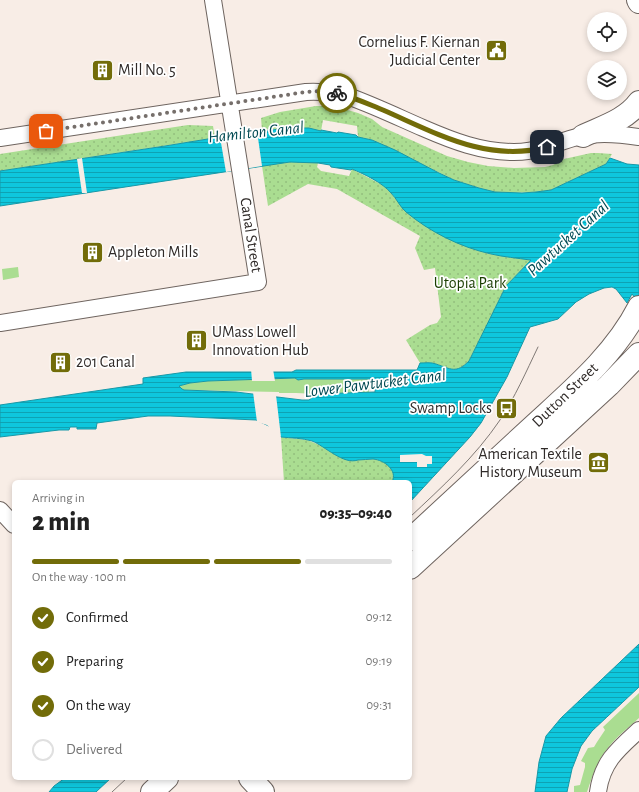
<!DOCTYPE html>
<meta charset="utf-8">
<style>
:root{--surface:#fff;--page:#f6f6f6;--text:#222;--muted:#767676;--line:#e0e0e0;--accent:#726c09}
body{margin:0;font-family:"Alegreya Sans",sans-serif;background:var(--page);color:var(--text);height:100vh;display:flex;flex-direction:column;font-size:15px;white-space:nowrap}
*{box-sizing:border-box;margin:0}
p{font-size:13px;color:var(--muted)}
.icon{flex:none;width:22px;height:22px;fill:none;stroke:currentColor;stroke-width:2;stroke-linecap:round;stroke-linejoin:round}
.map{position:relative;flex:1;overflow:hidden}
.side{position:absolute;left:12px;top:480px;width:400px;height:300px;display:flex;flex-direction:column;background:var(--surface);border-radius:6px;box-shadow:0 2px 6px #0003}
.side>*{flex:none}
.fabs{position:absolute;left:587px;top:12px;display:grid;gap:8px}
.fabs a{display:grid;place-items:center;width:40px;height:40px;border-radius:50%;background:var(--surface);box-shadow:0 2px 6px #0003;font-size:20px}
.pin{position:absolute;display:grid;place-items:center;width:34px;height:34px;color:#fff;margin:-17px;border-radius:8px;box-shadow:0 2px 6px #0006}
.courier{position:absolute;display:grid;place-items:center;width:40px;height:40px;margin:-20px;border:3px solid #726c09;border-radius:50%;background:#fff;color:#222;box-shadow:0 1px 5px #0007}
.summary em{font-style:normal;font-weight:800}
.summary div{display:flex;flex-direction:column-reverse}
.summary{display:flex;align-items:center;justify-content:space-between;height:68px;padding:0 20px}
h1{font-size:26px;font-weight:800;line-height:30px}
.bar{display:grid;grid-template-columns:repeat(4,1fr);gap:6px 4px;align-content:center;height:48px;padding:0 20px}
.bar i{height:5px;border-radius:3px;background:var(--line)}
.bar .current{background:var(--accent)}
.bar p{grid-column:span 4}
ol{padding:0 20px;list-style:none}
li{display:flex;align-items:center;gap:12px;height:44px}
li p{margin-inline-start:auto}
li .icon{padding:4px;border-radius:50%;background:var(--accent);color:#fff;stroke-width:4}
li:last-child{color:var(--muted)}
li i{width:22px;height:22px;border:2px solid var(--line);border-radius:50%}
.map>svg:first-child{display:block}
</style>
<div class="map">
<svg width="639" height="792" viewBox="0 0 639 792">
<defs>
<pattern id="park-dots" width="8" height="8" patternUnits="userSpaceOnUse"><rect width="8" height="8" fill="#aadd91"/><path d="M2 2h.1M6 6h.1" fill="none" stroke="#93be7d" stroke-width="1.8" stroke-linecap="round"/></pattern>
<pattern id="water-rules" width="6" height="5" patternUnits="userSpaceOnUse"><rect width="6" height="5" fill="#0ec7dd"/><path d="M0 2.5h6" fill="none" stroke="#0ea2b3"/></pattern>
</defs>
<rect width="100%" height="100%" fill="#f8ede6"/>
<path fill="#aadd91" d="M18,267l1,10 -16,3 -1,-11z
M295,378l4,2 5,-1h65v13l-52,2 -21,-1h-17v-1l-95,-2 -2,-1 -3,-3 11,-3 18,-2z
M639,693v25c-11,10 -23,19 -32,31 -10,12 -15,28 -20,43h-13v-6l6,-1 5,-18v-4l-4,-2 7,-13 6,-1 3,-5 8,-12 -2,-3z"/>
<path fill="url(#park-dots)" d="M316,106h12l9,1 21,6 14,6 10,8 65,29 21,6 20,4 26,2 31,-1 8,-2 11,-6 27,-6h7l14,1 -6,10 -55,26 -15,2 -27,1 -14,-1 -16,-4 -25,-8 -82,-40 -14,-3 -1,-11 -34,-6 -2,11c-19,-4 -39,-3 -59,-1l-1,-12 19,-6z
M188,125l25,1 2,12 -215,33v-17z
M300,161l18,2 -1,4 4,4 28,5 3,-7 34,18 10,12 50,39 23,9 21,7 40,6h1l-25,26 -37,75c-13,13 -18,8 -33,3 -5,-2 -11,-1 -16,-1l-14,-23 24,-15 7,-2 4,-6 -6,-49 -11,2 -9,-22 5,-12 -83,-47 -29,-5 -40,22 -6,-40 18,-3z
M281,437l26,3 50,20 18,-1 10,3 7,7 2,5v6l-2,2h-108z"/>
<path fill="url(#water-rules)" stroke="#1898a7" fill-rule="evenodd" d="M299,128h10l12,3v-1l16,3 1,-1 18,3 2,2 14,3 23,10 44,23 15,7 25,8 16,4 27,1 14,-1 15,-2 55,-26 4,-6 17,6 12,1v138l-7,-9 -5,9 -11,-14 -4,-2 -8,1 -15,6 -13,8 -18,17 -28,8 -23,50 -26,46 -11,14 -60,65v-20h-18c6,-12 -8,-22 -19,-23 -5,0 -10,1 -15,1 -15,5 -33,-14 -46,-19 -10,-3 -21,-3 -31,-4l-8,-9 -17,-8 -86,-4h-22l-51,7 -1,6h-19v-2h-7l-1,3h-10l-59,7v-32l143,-21v-6l43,-6h106l4,-2h121l3,-7c5,0 11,-1 16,1 15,5 20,10 33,-3l37,-75 25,-26h-1c-13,-2 -26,-3 -39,-6 -31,-7 -61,-22 -85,-42 -6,-5 -9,-13 -15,-19 -8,-10 -27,-19 -39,-24l-1,1 -20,-3 -1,-2 -12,-2 -28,-1 -290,44v-35l165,-25 55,-9 15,-3 22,-1 21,-4zM295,378l3,2 6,-1h71v13l-58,2 -8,6h-7l-66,-8 -52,-2 -2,-1 -3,-3 11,-3 18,-2z
M639,644v43l-47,44 -11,15 -9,23 -5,23h-32l4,-30 7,-26 15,-18z
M65,778h46l-15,14h-47l5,-6z"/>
<path fill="#f8ede6" d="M257,131l5,35 -36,6 -6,-35z
M82,158l5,35h-5l-5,-34z
M251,369h22l2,12h-23z
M253,392l23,3 5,42 -3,-1 -11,-11 -10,-3z
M422,454l4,2h6v8h-5v3h-10v-5h-17v-7z"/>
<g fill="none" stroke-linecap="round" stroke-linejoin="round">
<defs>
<path id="street" d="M0,138l306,-46c17,-1 31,1 47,6 24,9 47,20 70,30 30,13 58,24 91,24 11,0 22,-2 33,-5 11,-4 23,-9 35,-11 19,-4 38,-2 57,1
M0,323l258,-41 -45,-282
M0,510l14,15
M598,792c4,-30 20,-43 41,-62"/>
<path id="secondary" d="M250,778l13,14"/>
<path id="primary" d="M638,0l1,2
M583,136c19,-9 43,-16 56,-34
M410,540c40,-37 80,-74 120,-111 40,-37 84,-73 109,-122
M410,568l199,-183 30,-31
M152,792l15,-14"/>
</defs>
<use href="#street" stroke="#6e645f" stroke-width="18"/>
<use href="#secondary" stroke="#6e645f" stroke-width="24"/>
<use href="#primary" stroke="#6e645f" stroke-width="24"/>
<use href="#street" stroke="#fff" stroke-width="16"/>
<use href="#secondary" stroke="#fff" stroke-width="22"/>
<use href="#primary" stroke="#fff" stroke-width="22"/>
<path stroke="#807975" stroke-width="1" d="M410,517c32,-30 65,-60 90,-97 15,-23 26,-48 38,-73
M112,792l15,-14"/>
</g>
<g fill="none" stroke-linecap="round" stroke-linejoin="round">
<path stroke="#766f6b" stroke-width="4" stroke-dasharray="0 7.2" d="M46,131l260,-39 17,-1 14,2"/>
<path stroke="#726c09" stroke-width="5" d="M337,93c16,4 31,11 46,17 53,23 104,53 164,37"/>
</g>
<defs>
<symbol id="civic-square" viewBox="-11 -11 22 22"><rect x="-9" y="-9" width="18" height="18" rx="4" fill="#726c09" stroke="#fff"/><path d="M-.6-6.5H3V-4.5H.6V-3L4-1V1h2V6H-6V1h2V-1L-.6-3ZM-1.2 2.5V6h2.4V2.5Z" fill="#fff"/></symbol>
<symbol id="building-square" viewBox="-11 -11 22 22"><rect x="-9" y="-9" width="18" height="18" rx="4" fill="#726c09" stroke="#fff"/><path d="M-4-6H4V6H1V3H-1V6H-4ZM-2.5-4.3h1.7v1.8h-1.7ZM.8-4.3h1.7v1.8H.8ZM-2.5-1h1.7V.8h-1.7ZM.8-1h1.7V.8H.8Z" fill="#fff"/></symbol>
<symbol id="bus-square" viewBox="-11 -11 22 22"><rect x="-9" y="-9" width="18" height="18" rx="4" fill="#726c09" stroke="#fff"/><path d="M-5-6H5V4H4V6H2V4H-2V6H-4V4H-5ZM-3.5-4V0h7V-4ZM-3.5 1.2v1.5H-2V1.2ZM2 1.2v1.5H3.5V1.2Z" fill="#fff"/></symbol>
<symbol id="museum-square" viewBox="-11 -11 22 22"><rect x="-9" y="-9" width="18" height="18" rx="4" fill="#726c09" stroke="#fff"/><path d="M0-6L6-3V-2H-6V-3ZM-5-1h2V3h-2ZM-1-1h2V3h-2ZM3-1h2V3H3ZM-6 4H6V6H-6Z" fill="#fff"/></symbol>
</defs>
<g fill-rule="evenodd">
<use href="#civic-square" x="484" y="38" width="25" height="25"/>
<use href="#building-square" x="90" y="58" width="25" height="25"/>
<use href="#building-square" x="80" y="240" width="25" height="25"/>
<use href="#building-square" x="184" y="328" width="25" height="25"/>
<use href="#building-square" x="48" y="350" width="25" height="25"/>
<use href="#bus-square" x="494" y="396" width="25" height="25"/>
<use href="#museum-square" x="586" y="450" width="25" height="25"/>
</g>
<g text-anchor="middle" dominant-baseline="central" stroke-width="3.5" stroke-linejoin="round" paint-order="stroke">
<g font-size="16" fill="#302b29" stroke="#fff" text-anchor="start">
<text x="480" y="42" text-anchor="end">Cornelius F. Kiernan<tspan x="480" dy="18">Judicial Center</tspan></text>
<text x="118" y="70">Mill No. 5</text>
<text x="108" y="252">Appleton Mills</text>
<text x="212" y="332">UMass Lowell<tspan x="212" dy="18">Innovation Hub</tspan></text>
<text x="76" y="362">201 Canal</text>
<text x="492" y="408" text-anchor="end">Swamp Locks</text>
<text x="582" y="454" text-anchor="end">American Textile<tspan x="582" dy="18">History Museum</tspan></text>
</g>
<g font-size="16" fill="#302b29" stroke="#fff">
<text transform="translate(251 235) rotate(81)">Canal Street</text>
<text transform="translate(565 395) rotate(-44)">Dutton Street</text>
</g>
<g font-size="16" fill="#1a3d00" stroke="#fff">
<text x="470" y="283">Utopia Park</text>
</g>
<g font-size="17" font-style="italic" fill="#014952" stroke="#fff">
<text transform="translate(256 132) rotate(-6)">Hamilton Canal</text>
<text transform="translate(568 238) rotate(-42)">Pawtucket Canal</text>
<text transform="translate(375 383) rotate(-7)">Lower Pawtucket Canal</text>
</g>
</g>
</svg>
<div class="fabs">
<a><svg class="icon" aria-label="locate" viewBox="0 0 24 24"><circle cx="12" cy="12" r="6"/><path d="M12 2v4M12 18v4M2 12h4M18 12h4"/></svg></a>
<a><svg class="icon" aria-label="layers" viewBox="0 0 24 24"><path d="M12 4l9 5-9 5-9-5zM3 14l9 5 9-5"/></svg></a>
</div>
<div class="pin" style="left:46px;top:131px;background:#ea580c"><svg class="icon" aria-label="bag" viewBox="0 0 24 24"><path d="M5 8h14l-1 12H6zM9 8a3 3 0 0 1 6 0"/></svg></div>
<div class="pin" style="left:547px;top:147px;background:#1f2937"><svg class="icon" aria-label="home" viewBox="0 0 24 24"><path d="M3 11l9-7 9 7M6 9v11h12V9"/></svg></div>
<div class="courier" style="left:337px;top:93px"><svg class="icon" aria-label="bike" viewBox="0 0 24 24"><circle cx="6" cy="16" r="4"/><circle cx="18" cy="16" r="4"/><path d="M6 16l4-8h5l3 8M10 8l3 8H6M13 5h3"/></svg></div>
<section class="side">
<div class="summary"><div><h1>2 min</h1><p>Arriving in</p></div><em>09:35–09:40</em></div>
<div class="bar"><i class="current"></i><i class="current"></i><i class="current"></i><i></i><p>On the way · 100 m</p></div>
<ol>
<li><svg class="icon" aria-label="check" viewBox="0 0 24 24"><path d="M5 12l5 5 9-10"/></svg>Confirmed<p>09:12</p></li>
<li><svg class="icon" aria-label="check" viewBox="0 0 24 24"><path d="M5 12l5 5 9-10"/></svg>Preparing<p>09:19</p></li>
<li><svg class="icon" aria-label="check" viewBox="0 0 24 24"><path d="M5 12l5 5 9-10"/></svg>On the way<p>09:31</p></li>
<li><i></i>Delivered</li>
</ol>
</section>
</div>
